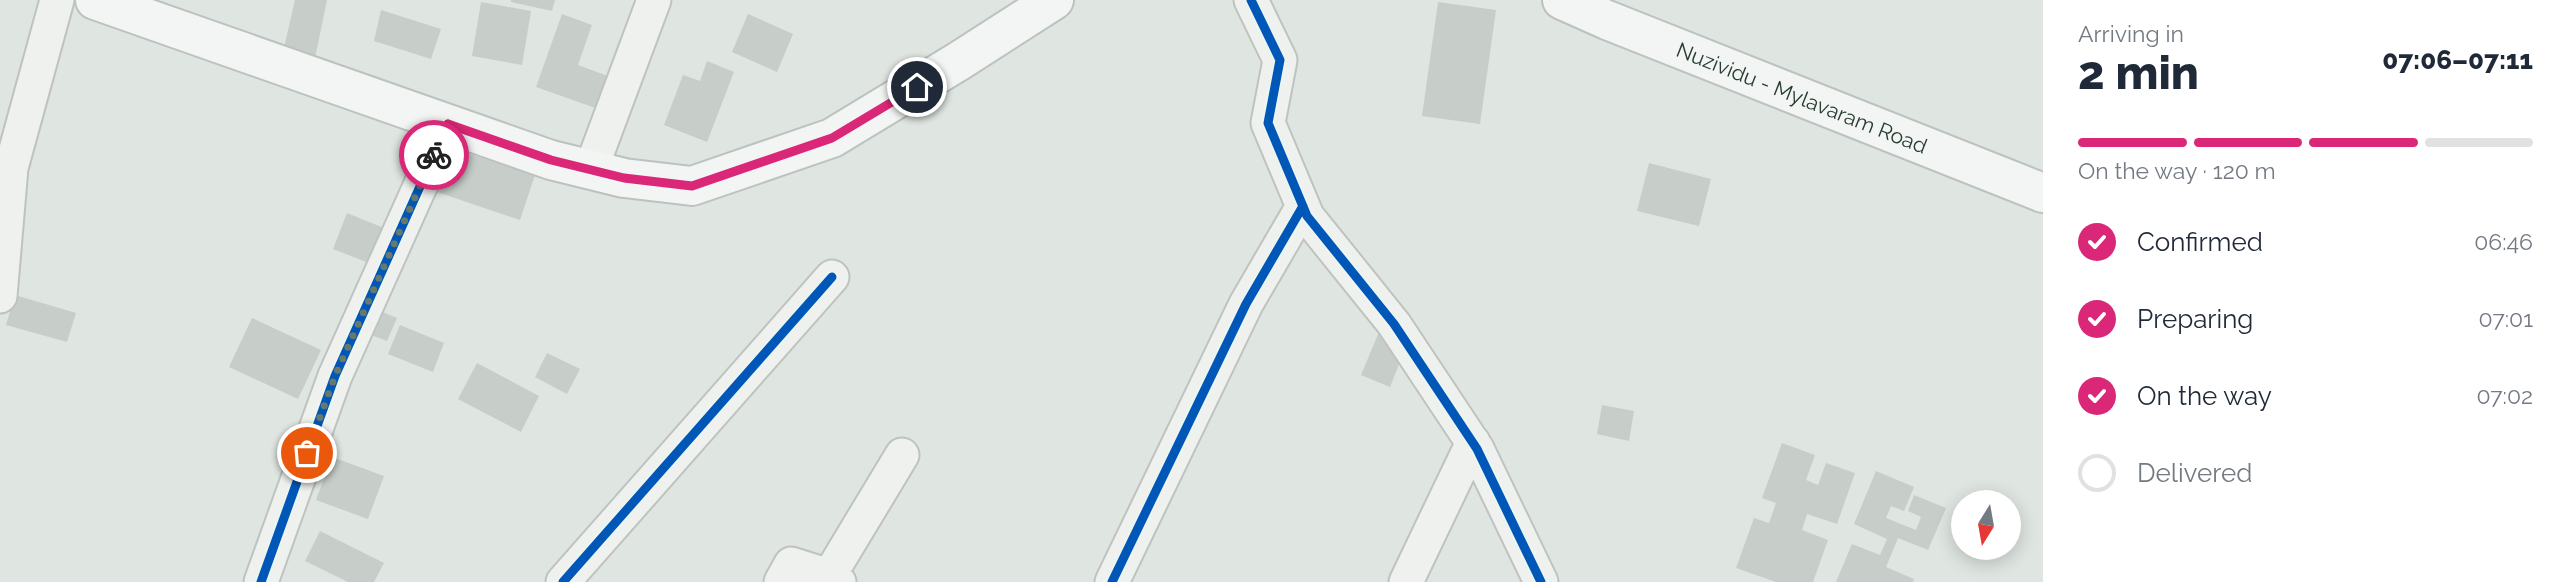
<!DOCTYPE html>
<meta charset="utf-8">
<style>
:root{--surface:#fff;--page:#f2f2f3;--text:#1f2937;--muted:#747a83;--line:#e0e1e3;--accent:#db2777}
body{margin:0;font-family:Raleway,sans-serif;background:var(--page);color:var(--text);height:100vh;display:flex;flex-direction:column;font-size:26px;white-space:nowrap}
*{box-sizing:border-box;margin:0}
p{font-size:23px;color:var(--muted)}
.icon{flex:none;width:38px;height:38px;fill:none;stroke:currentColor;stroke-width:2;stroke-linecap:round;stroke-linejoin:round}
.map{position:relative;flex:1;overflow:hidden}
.sheet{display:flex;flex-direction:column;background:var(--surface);width:525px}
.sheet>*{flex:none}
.needle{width:46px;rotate:191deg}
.fabs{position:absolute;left:1951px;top:490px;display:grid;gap:14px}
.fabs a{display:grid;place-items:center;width:70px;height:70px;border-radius:50%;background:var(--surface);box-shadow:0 4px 18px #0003;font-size:35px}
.pin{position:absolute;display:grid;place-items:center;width:60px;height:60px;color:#fff;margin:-30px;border:4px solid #fff;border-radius:50%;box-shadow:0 2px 7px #0007}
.courier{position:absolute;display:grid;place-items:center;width:70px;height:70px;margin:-35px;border:5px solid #db2777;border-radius:50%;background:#fff;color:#222;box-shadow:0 2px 9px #0007}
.overview em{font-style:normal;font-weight:800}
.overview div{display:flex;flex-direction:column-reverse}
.overview{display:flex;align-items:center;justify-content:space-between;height:119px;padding:0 35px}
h1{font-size:46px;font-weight:800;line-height:52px}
.bar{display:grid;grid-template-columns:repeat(4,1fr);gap:10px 7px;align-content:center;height:84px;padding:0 35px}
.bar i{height:9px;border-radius:5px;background:var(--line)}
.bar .on{background:var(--accent)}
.bar p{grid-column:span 4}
ol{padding:0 35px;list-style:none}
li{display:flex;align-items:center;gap:21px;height:77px}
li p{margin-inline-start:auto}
li .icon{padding:7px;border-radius:50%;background:var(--accent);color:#fff;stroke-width:4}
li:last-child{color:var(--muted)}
li i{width:38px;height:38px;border:4px solid var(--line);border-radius:50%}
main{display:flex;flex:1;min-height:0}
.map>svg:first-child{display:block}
</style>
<main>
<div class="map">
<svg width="2043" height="582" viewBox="0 0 2043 582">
<rect width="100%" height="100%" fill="#dfe5e1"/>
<path fill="#c7cdc9" d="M295,0h32l-12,58 -32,-6z
M511,0h44l-3,11 -41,-9z
M481,2l50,9 -9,54 -50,-9z
M1438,2l58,8 -16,114 -58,-8z
M381,10l60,19 -10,30 -57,-18z
M562,14l30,11 -14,40 35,13 -12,32 -65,-23z
M748,14l45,20 -16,38 -45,-20z
M707,61l27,11 -27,70 -43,-17 19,-50 17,6z
M451,148l84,27 -15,45 -83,-28z
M1649,163l62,16 -12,47 -62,-15z
M347,213l42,17 -15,35 -41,-16z
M15,295l61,18 -9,29 -61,-17z
M373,308l24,10 -10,23 -24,-9z
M252,318l69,32 -23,49 -69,-32z
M400,325l44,18 -11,29 -45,-18z
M1379,332l28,12 -17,43 -29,-12z
M547,353l33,16 -13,25 -32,-17z
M477,363l62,33 -18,36 -63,-33z
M1602,405l32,6 -5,30 -32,-7z
M1782,443l33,12 -9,25 12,5 8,-22 29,10 -18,51 -30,-10 -5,16 26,10 -15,42h-37l-40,-14 18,-50 15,5 7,-20 -14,-5z
M332,457l52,19 -16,43 -52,-19z
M1876,471l38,16 -10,24 -13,-5 -5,12 30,12 5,-13 -13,-6 6,-16 32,13 -18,42 -30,-12 -12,29 28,12 -1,3h-77l16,-38 28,11 7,-16 -33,-15z
M320,531l64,32 -10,19h-26l-43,-21z"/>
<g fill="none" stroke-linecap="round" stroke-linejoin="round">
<defs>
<path id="street" d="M1251,0l29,60 -12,63 39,93 87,108 83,125 64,133
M591,169l63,-169
M0,296l11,-128 46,-168
M261,582l74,-206 113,-252
M563,582l269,-305
M781,582l10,-18 38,12
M839,582l-10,-6 73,-121
M1112,582l134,-278 57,-98
M1406,582l67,-140"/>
<g id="primary">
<path d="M95,0l456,160 73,18 68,8 140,-48 127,-77 95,-61"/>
<path id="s1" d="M1562,0l45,20 436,173"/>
</g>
</defs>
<use href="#street" stroke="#bfc3c0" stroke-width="37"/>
<use href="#primary" stroke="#bcc2be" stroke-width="42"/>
<use href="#street" stroke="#eff1ef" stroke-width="33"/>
<use href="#primary" stroke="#f3f5f4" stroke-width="38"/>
<defs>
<path id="cycleway" d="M1251,0l29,60 -12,63 39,93 87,108 83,125 64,133
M261,582l74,-206 113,-252
M563,582l269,-305
M1112,582l134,-278 57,-98"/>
</defs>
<use href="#cycleway" stroke="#ecf5ef" stroke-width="13"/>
<use href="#cycleway" stroke="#0057b8" stroke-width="9"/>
</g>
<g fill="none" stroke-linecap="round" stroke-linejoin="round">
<path stroke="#67786d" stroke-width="7" stroke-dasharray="0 12.6" d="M307,453l28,-77 99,-221"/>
<path stroke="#db2777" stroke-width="9" d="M434,155l14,-31 103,36 73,18 68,8 140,-48 85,-51"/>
</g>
<g text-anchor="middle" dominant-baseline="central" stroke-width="7" stroke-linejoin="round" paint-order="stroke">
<g font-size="21" fill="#273d2f" stroke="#ecf5ef">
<text stroke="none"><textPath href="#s1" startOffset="259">Nuzividu - Mylavaram Road</textPath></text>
</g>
</g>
</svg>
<div class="fabs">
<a><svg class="needle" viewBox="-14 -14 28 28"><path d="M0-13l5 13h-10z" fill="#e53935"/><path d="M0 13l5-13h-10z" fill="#747a83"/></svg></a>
</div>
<div class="pin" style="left:307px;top:453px;background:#ea580c"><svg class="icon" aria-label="bag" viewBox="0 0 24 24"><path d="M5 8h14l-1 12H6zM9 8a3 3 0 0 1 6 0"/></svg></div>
<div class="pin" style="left:917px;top:87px;background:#1f2937"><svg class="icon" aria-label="home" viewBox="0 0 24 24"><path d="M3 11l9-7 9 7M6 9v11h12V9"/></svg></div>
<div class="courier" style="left:434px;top:155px"><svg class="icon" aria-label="bike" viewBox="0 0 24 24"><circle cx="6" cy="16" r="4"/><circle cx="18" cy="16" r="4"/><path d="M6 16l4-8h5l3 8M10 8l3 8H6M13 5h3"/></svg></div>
</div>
<section class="sheet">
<div class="overview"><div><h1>2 min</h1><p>Arriving in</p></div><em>07:06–07:11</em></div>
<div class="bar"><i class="on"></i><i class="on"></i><i class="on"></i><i></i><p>On the way · 120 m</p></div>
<ol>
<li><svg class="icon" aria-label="check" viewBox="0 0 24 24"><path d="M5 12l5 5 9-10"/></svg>Confirmed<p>06:46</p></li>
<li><svg class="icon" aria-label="check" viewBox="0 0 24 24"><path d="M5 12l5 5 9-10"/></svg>Preparing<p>07:01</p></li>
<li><svg class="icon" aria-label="check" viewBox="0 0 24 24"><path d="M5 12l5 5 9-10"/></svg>On the way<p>07:02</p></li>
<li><i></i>Delivered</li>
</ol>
</section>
</main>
